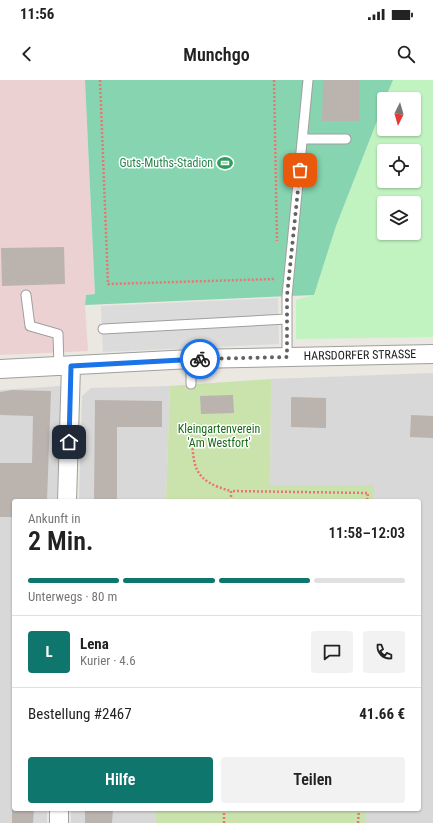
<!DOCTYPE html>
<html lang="de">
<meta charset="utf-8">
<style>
:root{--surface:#fff;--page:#f2f2f2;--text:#222;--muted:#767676;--line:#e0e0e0;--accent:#0f766e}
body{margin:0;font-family:"Roboto Condensed",sans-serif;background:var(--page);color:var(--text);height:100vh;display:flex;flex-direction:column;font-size:15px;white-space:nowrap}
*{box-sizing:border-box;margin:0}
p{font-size:13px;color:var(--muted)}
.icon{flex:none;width:22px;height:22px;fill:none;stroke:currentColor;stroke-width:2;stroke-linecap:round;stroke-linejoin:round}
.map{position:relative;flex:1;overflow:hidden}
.sheet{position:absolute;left:12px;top:419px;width:409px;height:312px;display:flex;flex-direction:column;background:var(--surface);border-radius:4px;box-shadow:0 1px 3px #0004}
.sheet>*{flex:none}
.needle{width:26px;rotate:185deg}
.buttons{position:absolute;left:377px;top:12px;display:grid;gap:8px}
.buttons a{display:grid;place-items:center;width:44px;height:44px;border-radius:4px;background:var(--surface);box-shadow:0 1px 3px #0004;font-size:20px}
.pin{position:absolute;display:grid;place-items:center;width:34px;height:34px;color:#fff;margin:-17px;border-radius:8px;box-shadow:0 2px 6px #0006}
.courier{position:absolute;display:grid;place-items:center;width:40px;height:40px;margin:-20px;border:3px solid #1a73e8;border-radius:50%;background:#fff;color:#222;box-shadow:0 1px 5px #0007}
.summary em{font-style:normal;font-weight:600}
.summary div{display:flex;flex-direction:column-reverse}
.summary{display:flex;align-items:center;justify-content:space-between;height:68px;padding:0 16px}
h1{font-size:26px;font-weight:600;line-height:30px}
.bar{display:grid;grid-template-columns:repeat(4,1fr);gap:6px 4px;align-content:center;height:48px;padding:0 16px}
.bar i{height:5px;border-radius:3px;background:var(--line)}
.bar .on{background:var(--accent)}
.bar p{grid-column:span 4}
.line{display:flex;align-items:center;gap:10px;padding:0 16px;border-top:1px solid var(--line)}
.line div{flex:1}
.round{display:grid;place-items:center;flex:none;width:42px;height:42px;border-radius:4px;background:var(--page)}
.cta{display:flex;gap:8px;margin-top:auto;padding:8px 16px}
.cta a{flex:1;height:46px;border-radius:4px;background:var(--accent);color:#fff;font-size:16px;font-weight:600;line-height:46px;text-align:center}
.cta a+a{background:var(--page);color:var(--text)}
.status{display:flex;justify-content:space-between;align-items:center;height:28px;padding:0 20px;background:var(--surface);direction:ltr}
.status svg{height:11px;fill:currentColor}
header{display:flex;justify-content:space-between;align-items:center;height:52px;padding:0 16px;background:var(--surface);font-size:18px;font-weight:600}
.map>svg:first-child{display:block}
</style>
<div class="status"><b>11:56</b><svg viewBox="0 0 49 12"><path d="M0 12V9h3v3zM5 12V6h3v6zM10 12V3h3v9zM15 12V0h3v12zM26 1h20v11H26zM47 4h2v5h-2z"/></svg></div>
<header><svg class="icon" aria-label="back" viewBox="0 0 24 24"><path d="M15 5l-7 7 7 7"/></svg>Munchgo<svg class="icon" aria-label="search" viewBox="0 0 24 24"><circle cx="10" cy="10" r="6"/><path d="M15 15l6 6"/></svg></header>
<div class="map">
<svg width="433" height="743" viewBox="0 0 433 743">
<rect width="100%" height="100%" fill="#ebe7e1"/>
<path fill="#d9d8d8" d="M433,293v450h-67v-14h53v-308h-46v-16h-103l1,-106z
M61,306l-4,115h-43v308h33v14h-47v-433z
M170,306l-4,115h-87l3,-105 9,-8z
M71,729h85v14h-85z"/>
<path fill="#ebd1d2" d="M0,0h85l10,214 -9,1 -1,10 3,46 -88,4z"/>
<path fill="#cae2ab" d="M271,299l-1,106h104l-1,16h-207l4,-115z
M156,729h210v14h-210z"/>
<path fill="#c1f3c1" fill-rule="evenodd" d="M393,0h40v257l-137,2v-39l18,-5 22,-69 48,-123v26h30v-30h-29zM384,71h30v30h-30zM384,123h30v30h-30z"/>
<path fill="#86d4b0" d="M85,0h308l-8,19h-1v4l-48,123 -22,69 -229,10 1,-10 9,-1z"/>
<path fill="#dbdbdb" d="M278,218l1,46 -176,8 -2,-46z"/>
<path fill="#bbb3ae" d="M323,0h36v41h-37z
M64,167l1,37 -63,2 -1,-38z
M12,310l39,1 -4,110h-33v16h-14v-54h32l1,-47 -33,-1v-23z
M233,315l1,18 -33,1 -1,-18z
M291,317l35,1v30l-35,-1z
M95,320l67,1v26h-45v74h-23z
M411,335l22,1v22l-23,-1z
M12,729h22l-1,14h-21z
M85,729h28l-1,14h-27z"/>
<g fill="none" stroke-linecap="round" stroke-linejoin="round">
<defs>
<path id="service" d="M303,59h43
M26,215l4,31 28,8 1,33
M103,249l184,-10
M287,277v-61l21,-216
M191,279v25"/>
<path id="minor" d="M0,289l191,-10 242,-5
M67,421l4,-135
M59,743v-14"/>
</defs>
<use href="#service" stroke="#9f9f9f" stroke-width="11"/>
<use href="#minor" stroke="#9f9f9f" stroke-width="20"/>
<path stroke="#eb7573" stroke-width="2.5" stroke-dasharray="2 2" stroke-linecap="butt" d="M100,0l8,204 167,-5
M274,0l3,161
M192,352c1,35 1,49 39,59
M231,421v-10l137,2 -1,8
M224,743v-14
M358,743l1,-14"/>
<use href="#service" stroke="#fff" stroke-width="9"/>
<use href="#minor" stroke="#fff" stroke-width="18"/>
</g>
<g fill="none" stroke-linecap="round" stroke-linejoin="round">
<path stroke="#646260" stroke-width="4" stroke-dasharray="0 7.2" d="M200,279l87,-2v-61l13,-126"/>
<path stroke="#1a73e8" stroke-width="5" d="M69,362l2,-76 129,-7"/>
</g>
<defs>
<symbol id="stadium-bare" viewBox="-9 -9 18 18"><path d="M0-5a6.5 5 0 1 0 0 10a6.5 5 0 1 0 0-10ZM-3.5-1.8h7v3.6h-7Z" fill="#2e9e5b" stroke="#fff" stroke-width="2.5" paint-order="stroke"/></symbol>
</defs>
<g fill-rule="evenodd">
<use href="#stadium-bare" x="214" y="72" width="22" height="22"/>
</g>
<g text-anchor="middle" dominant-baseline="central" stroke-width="3" stroke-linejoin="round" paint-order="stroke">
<g font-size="12" fill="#27864d" stroke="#fff" text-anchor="end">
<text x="213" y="83">Guts-Muths-Stadion</text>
</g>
<g font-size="12" fill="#1b1b1b" stroke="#fff">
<text transform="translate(360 275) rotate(-1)">HARSDORFER STRASSE</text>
</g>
<g font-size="12" fill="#156c16" stroke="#fff">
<text x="219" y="349">Kleingartenverein<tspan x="219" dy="14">'Am Westfort'</tspan></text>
</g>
</g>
</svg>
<div class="buttons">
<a><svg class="needle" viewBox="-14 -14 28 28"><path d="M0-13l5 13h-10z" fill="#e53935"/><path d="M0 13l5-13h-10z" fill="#767676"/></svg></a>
<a><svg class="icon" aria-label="locate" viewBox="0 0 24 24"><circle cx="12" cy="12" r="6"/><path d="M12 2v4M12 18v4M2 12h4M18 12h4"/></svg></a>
<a><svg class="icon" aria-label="layers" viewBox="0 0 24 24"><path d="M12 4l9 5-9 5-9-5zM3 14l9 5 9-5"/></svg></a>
</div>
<div class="pin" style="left:300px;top:90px;background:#ea580c"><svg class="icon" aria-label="bag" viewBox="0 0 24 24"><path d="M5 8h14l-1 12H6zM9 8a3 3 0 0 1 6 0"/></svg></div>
<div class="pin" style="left:69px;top:362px;background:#1f2937"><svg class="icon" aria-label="home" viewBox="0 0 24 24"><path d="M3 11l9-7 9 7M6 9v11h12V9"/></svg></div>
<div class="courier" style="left:200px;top:279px"><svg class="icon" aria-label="bike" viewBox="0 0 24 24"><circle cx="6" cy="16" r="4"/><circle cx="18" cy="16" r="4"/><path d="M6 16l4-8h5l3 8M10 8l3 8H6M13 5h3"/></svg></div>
<section class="sheet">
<div class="summary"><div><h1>2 Min.</h1><p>Ankunft in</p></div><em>11:58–12:03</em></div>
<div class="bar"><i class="on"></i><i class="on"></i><i class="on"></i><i></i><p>Unterwegs · 80 m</p></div>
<div class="line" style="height:72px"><b class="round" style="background:var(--accent);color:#fff">L</b><div><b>Lena</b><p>Kurier · 4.6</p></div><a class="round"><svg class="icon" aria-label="chat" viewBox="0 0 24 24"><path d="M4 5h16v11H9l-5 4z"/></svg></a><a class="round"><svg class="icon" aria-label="phone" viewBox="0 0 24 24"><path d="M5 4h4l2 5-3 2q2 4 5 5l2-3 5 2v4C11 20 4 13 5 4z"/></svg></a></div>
<div class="line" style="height:52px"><div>Bestellung #2467</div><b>41.66 €</b></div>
<div class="cta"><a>Hilfe</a><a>Teilen</a></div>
</section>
</div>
